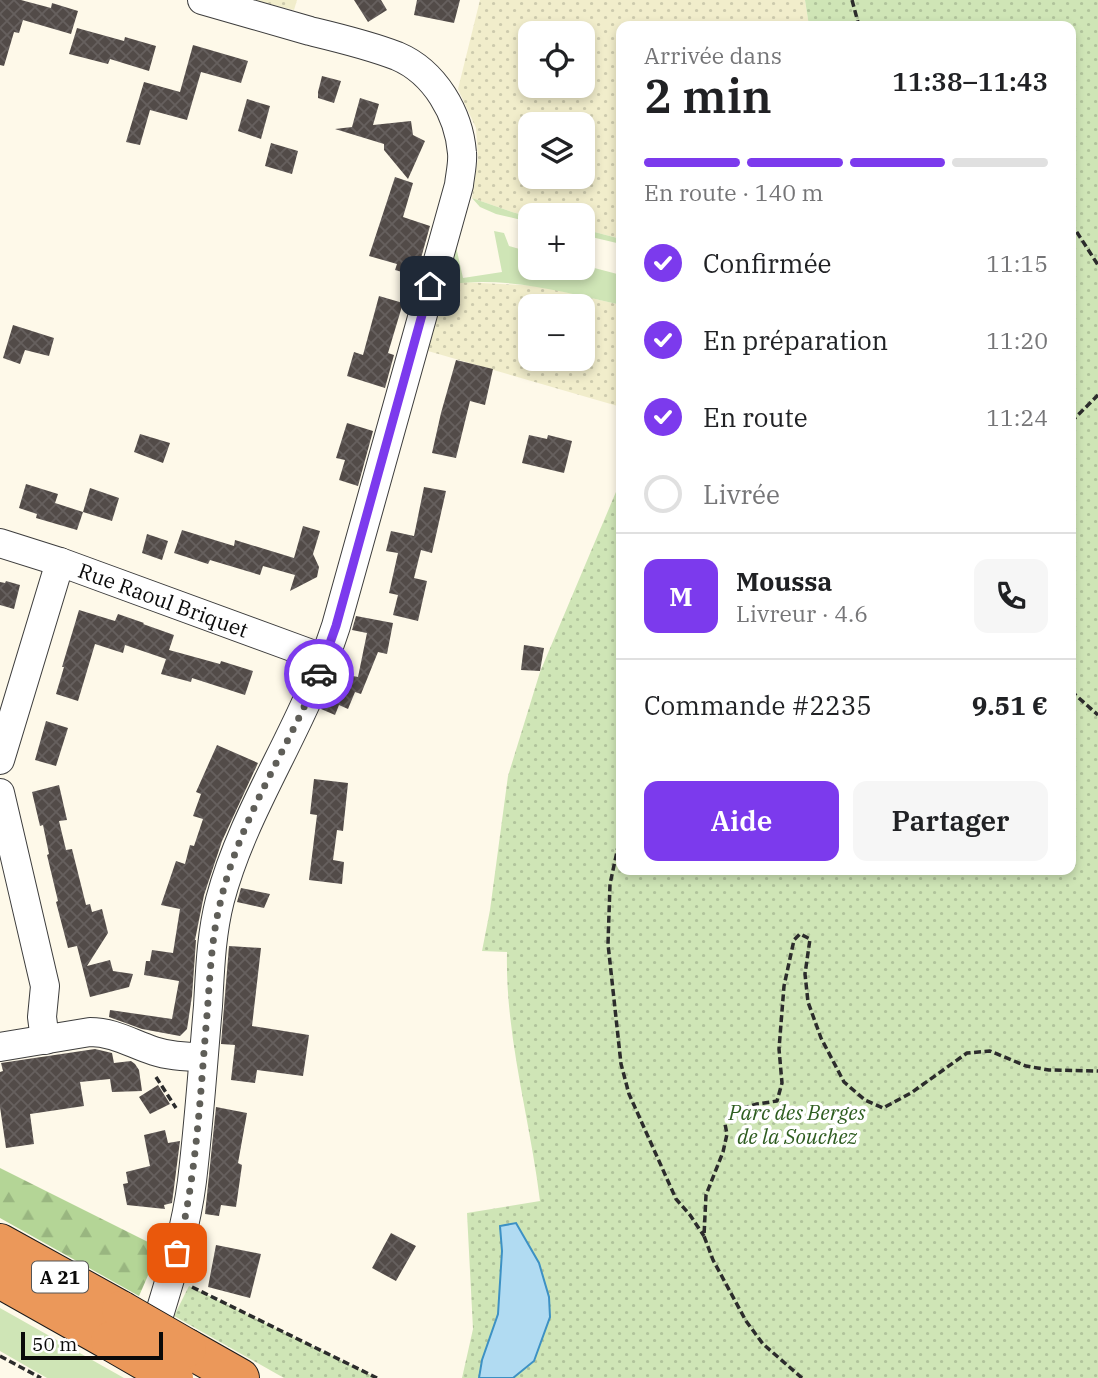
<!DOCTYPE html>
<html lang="fr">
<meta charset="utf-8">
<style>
:root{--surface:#fff;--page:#f6f6f6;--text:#202124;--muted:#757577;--line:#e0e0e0;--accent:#7c3aed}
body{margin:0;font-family:"IBM Plex Serif",serif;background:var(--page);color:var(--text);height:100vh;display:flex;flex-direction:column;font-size:26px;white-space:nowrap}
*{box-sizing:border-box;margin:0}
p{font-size:23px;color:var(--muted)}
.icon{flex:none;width:38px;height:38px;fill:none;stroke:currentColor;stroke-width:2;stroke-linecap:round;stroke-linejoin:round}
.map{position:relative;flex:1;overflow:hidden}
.sheet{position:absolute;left:616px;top:21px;width:460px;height:854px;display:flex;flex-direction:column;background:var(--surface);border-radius:14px;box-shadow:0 4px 10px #0003}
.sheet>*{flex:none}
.controls{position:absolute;left:518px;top:21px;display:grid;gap:14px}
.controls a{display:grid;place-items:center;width:77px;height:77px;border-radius:14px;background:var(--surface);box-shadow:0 4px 10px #0003;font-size:35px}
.scale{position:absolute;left:21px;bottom:18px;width:142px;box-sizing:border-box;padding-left:7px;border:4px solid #0a0a0a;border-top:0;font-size:19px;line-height:24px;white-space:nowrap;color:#0a0a0a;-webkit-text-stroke:5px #fff;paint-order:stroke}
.pin{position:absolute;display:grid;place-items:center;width:60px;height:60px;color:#fff;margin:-30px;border-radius:14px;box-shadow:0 4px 10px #0006}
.courier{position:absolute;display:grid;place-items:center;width:70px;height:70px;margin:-35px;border:5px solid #7c3aed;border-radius:50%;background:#fff;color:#222;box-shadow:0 2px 9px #0007}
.summary em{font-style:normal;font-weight:600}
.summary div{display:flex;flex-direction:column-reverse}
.summary{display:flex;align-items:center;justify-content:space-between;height:119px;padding:0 28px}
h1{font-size:46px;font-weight:600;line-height:52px}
.bar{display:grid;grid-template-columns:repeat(4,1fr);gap:10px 7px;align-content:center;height:84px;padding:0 28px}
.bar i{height:9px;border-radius:5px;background:var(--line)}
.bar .selected{background:var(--accent)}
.bar p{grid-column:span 4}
.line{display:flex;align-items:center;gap:18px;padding:0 28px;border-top:2px solid var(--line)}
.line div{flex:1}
.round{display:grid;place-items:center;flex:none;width:74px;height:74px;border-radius:14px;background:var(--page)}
ol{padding:0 28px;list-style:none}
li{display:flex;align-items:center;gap:21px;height:77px}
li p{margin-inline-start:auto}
li .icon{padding:7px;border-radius:50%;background:var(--accent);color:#fff;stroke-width:4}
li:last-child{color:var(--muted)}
li i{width:38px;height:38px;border:4px solid var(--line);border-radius:50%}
.button{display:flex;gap:14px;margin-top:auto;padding:14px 28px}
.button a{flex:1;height:80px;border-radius:14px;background:var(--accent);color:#fff;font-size:28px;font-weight:600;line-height:80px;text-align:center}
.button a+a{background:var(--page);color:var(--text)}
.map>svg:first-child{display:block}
</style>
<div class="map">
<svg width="1098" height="1378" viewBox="0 0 1098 1378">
<defs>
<pattern id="farmland-dots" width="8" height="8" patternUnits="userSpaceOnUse" patternTransform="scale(1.75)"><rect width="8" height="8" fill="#f1edcb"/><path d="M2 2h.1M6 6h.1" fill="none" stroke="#cdcaad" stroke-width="1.8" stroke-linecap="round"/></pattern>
<pattern id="forest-firs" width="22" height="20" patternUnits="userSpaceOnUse" patternTransform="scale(1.75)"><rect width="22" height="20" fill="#b4d596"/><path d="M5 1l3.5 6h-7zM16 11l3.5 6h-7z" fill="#99b680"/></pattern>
<pattern id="park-dots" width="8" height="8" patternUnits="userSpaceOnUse" patternTransform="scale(1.75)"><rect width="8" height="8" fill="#cfe5b6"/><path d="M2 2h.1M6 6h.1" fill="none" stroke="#b0c39b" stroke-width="1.8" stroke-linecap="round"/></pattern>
<pattern id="building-cross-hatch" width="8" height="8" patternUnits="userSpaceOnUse" patternTransform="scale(1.75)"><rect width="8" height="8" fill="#524b48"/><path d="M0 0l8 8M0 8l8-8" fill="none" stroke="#66605e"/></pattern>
</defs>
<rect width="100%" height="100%" fill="#fef9e9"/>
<path fill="url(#farmland-dots)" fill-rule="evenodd" d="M255,0h42l-3,10z
M480,0h325l4,26h-188v213l-38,-10v-14h-53v2l-18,-5 -40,-14 6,-40 -2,-30 -18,-39zM530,33h53v53h-53zM530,124h53v53h-53z
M462,282l78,4 81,19v102l-193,-56 17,-66zM530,306h53v53h-53z"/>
<path fill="#cfe5b6" d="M472,198l40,14 18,5v5l-34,-8 -16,-7z
M583,229l38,10v5l-38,-9z
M494,231l10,2 5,13 21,6v16h53v-3l38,10v30c-57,-13 -117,-30 -176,-20l10,-43 8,36 39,-6z
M0,1308l124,70h-77l-47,-27z"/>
<path fill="url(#forest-firs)" d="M0,1168l160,80 -21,48 -139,-78z"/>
<path fill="url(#park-dots)" d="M805,0h293v1378h-636l11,-49 -6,-116 73,-12c-10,-83 -35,-165 -33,-249l-25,-1 8,-41 18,-134 32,-104 81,-192v390h450v-844h-262z
M189,1286l188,92h-93l-110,-62z"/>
<path fill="#b1dbf2" stroke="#3d91c4" stroke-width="2" d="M516,1223l23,40 10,34 1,20 -16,44 -21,17h-34l3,-18 16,-46 4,-63 -2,-25z"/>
<path fill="url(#building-cross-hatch)" d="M0,0h21l30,8 1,-5 26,8 -7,23 -48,-14 -4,13 -5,-1 -10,34 -4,-1z
M354,0h27l6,10 -19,12z
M417,0h43l-6,23 -40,-8z
M77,28l47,13 1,-4 31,9 -7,25 -39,-12 -2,5 -39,-10z
M193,45l55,16 -7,22 -40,-11 -14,48 -37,-10 -10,35 -14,-3 18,-60 36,10z
M322,76l19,5 -7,22 -16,-5v-6z
M360,98l19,6 -6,21 38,-4 2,14 12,6 -17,38 -24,-29v-6l-49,-15 17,-2z
M247,99l23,7 -9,33 -23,-8z
M271,143l27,8 -6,23 -27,-8z
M395,177l18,6 -10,34 27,9 -14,50 -21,-6 2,-6 -28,-8z
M379,296l24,7 -15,50 6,2 -9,33 -38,-12 7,-24 9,3z
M13,325l41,13 -5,18 -24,-6 -5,14 -17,-6z
M456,360l37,9 -8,36 -15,-4 -14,57 -24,-5 9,-40z
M347,423l26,8 -15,55 -19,-6 6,-20 -9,-2z
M140,434l30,9 -7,20 -29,-11z
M529,435l18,4 1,-4 24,6 -8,32 -42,-10z
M26,484l32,10 -3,9 28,9 -6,18 -41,-12 1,-4 -18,-6z
M424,487l22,4 -14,62 -11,-3 -7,28 13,3 -9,40 -25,-6 5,-20 -9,-2 9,-40 -12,-2 5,-20 23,5z
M90,488l29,10 -7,23 -29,-9z
M303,526l17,5 -7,23 6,13 -2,10 -27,14 5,-16 -32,-9 -3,9 -50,-15 -2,4 -34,-11 8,-23 52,16 1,-6 59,18z
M147,534l21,7 -6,19 -20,-7z
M6,581l14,4 -6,24 -14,-4v-23l5,1z
M79,610l36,11 3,-7 26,9 -1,1 31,11 -5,15 51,14 1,-3 32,10 -8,24 -53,-17 -1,4 -30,-8 5,-15 -41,-14 -2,8 -28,-9 -17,57 -22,-7 8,-27h-2z
M356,616l37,7 -6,31 -9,-2 -17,42 -6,-2 -7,17 -9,-4 -4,10 -14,-6 16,-36 21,4 9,-44 -15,-3z
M524,645l20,3 -4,23 -19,-1z
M46,721l22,7 -12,38 -21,-6z
M217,745l41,18 -36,78 -18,54 -9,45h1l-4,56 -5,33 -7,7 -38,-7 -33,-12 1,-7 62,9 7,-38 -35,-6 2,-14h4l2,-11 21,3 7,-44 -19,-4 15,-44 9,3 5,-19 4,1 9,-27 -10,-3 8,-22 -5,-2z
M314,779l34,4 -5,48 -6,-1 -4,30 11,2 -2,22 -33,-4 8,-65 -7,-1z
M59,785l8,35 -8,1 7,29 6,-1 14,56 4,-1 2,8 10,-3 6,24 -21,33 23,-6 3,11 20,3 -4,13 -39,10 -13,-51 -9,2 -12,-46 2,-1 -11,-46 2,-1 -6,-29 -3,1 -8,-34z
M241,888l29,6 -6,14 -27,-6z
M229,946l32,2 -9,78 57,9 -6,41 -46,-6 -2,13 -24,-3 4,-35 -14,-1z
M95,1049l17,4 2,10 17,-2 4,3 4,6 3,21 -30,1 -2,-13 -30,3 4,24 -54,8 4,30 -28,4 -6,-41v-35l3,-1 -2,-8z
M158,1085l12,19 -20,10 -11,-17z
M216,1107l31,6 -9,50 4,2 -6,42 -15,-2 -2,11 -14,-2z
M165,1130l3,13 12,-2 -8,62 -8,2 1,4 -38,-4 -4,-21 5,-1 -2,-11 24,-6 -6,-31z
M391,1233l25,13 -20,35 -24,-13z
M216,1245l45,9 -11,44 -42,-11z"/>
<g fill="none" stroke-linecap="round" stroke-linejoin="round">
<defs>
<g id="minor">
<path id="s1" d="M0,543l60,19 265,97"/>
<path d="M0,760l60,-198"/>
<path d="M0,793l45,193 -3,31 3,23"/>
<path d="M0,1047l90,-15c24,0 42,12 64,19 15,5 33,6 49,6"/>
<path d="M150,1345c16,-54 35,-108 42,-164 7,-58 11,-117 16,-175 2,-35 3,-71 12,-106 19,-72 59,-136 89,-204 11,-23 19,-46 27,-70l123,-441c1,-10 4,-22 3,-32 -3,-39 -27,-81 -65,-97 -28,-11 -58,-18 -87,-25 -36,-10 -72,-21 -108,-31"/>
</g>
<path id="highway" d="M0,1243l121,67
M0,1279l110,62
M187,1348l53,30"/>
</defs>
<use href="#minor" stroke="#3d3d3d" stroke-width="30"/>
<use href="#highway" stroke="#1b1b1b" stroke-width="40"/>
<path stroke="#2c2c2c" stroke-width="3.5" stroke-dasharray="7 3.5" stroke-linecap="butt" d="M852,0l7,26
M1071,223l27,42
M1071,422l27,-27
M1071,691l27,24
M621,833l-11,51 -2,60 13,120 8,30 47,105 14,16 14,21
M156,1077l20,31
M192,1287l185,91
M0,1356l41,22
M802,1378l-39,-34 -17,-23 -33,-61 -9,-24 2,-41 17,-43 4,-18 -2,-10 12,-14 20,-6 20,-3 5,-18 -3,-34 5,-63 10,-46 6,-6 10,5 -5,35 3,28 13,36 23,44 21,18 18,8 28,-15 56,-40 23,-2 36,15 23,4 49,1"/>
<use href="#minor" stroke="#fff" stroke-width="28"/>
<use href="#highway" stroke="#eb985a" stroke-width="38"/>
<defs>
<path id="highway-bridge" d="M121,1310l66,38
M110,1341l64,37"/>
</defs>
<use href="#highway-bridge" stroke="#1b1b1b" stroke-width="40" stroke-linecap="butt"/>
<use href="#highway-bridge" stroke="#eb985a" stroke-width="38"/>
</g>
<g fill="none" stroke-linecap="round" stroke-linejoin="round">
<path stroke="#5f5e58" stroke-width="7" stroke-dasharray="0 12.6" d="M177,1253c20,-77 23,-158 30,-238 3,-37 4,-75 13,-111 18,-82 67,-154 99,-230"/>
<path stroke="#7c3aed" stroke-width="9" d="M319,674l17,-48 94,-340"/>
</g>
<g text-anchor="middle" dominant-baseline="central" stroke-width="7" stroke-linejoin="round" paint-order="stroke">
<rect fill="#fff" stroke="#545454" stroke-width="2" x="32" y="1261.5" width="56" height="31" rx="5"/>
<g font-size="19" font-weight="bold" fill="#0a0a0a">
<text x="60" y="1277">A 21</text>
</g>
<g font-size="21" fill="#0a0a0a" stroke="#fff">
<text stroke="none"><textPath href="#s1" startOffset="173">Rue Raoul Briquet</textPath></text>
</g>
<g font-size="21" font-style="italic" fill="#2e5d20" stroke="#fff">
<text x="797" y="1112">Parc des Berges<tspan x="797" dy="24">de la Souchez</tspan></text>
</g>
</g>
</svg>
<div class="controls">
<a><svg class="icon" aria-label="locate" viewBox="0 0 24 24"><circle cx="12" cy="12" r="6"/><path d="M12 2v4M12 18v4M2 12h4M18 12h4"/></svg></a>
<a><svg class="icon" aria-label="layers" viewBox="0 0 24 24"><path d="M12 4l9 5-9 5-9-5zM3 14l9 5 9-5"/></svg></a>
<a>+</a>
<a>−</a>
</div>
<div class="scale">50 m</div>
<div class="pin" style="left:177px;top:1253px;background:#ea580c"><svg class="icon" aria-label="bag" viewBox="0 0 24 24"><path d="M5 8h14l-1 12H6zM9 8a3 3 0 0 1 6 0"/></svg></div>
<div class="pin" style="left:430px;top:286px;background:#1f2937"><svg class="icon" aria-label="home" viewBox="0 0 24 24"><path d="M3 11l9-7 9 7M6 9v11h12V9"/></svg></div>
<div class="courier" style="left:319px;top:674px"><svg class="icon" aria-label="car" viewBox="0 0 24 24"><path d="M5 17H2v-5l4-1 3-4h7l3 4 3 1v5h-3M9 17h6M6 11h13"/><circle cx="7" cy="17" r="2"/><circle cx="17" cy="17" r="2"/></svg></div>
<section class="sheet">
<div class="summary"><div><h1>2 min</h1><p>Arrivée dans</p></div><em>11:38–11:43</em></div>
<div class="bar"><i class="selected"></i><i class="selected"></i><i class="selected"></i><i></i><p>En route · 140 m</p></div>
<ol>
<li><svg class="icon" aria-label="check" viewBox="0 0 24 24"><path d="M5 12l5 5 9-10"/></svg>Confirmée<p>11:15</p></li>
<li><svg class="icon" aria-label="check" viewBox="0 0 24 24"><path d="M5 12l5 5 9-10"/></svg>En préparation<p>11:20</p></li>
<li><svg class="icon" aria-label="check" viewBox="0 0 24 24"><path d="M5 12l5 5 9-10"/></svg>En route<p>11:24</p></li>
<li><i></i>Livrée</li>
</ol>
<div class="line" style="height:126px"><b class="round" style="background:var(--accent);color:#fff">M</b><div><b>Moussa</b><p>Livreur · 4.6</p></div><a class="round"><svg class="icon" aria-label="phone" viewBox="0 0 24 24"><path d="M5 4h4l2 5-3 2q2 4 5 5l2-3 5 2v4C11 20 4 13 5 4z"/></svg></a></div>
<div class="line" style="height:91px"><div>Commande #2235</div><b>9.51 €</b></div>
<div class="button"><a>Aide</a><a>Partager</a></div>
</section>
</div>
